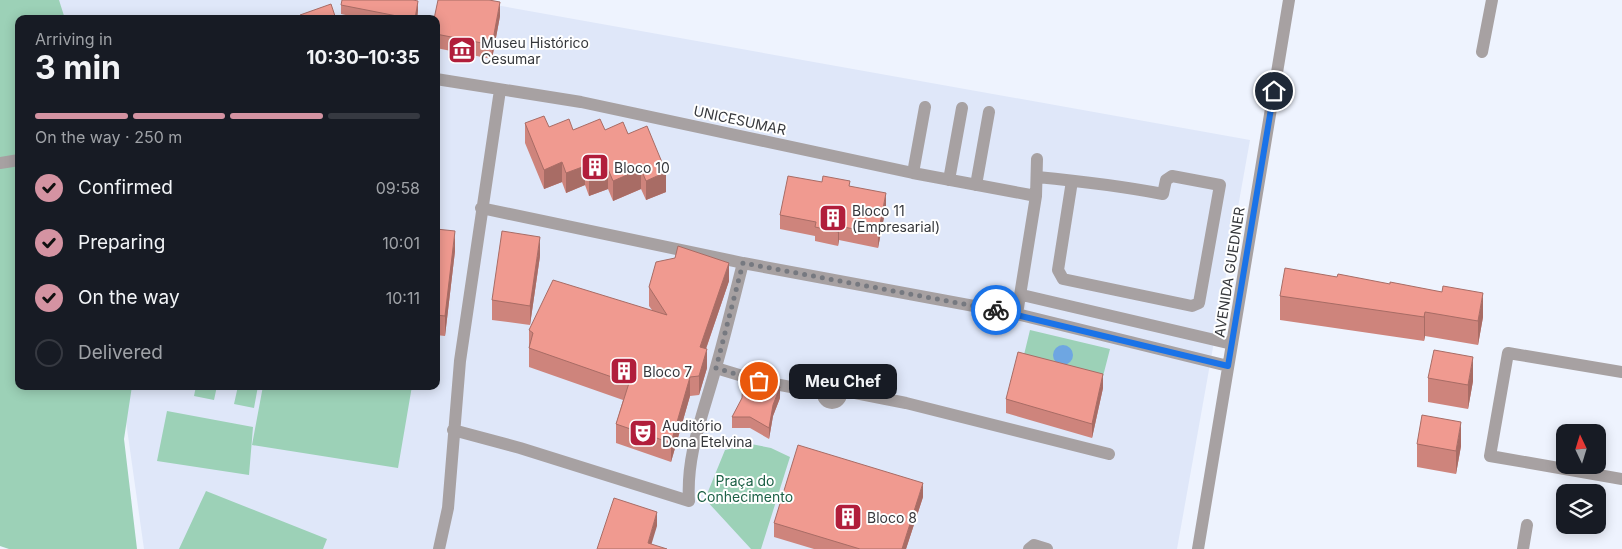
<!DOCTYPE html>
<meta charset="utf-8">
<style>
:root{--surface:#171b24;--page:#20242c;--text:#f1f3f6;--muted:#9ea1a6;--line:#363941;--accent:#d493a2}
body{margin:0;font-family:Inter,sans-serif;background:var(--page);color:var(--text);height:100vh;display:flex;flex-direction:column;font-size:19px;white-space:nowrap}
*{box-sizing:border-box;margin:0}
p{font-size:16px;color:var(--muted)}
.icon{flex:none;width:28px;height:28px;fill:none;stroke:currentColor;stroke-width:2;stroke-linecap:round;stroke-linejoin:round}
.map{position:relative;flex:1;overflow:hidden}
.drawer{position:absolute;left:15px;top:15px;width:425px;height:375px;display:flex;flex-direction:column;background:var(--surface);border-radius:10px;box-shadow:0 2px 12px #0003}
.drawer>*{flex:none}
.needle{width:32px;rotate:356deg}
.fabs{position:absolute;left:1556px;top:424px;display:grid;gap:10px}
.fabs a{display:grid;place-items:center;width:50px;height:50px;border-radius:10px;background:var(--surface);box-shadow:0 2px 12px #0003;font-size:25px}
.pin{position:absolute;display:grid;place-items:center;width:42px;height:42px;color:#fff;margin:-21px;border:2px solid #fff;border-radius:50%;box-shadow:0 1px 5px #0007}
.courier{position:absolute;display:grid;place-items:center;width:50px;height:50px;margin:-25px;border:4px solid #1a73e8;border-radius:50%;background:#fff;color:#222;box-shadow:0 1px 6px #0007}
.bubble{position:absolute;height:35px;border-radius:10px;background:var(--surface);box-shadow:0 2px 12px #0003;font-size:16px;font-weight:700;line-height:35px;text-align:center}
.overview em{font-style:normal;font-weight:700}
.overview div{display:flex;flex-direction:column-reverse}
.overview{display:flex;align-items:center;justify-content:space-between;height:85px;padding:0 20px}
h1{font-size:32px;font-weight:700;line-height:38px}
.bar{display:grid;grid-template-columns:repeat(4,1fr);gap:8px 5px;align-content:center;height:60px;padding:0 20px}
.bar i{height:6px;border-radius:4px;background:var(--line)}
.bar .active{background:var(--accent)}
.bar p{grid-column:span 4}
ol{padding:0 20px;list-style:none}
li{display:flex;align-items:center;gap:15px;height:55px}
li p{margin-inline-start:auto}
li .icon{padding:5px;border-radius:50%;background:var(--accent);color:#111;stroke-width:4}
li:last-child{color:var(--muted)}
li i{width:28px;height:28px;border:2px solid var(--line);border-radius:50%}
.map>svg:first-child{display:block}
</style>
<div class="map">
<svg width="1622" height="549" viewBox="0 0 1622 549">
<rect width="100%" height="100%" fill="#eef3fe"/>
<path fill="#dfe7f9" d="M55,0h413l782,140 -73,409h-1033l-23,-163h315v-367h-377z"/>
<path fill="#9cd1b7" d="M0,0h59l6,19h-46v367h113l-8,53 13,110h-128l-9,-3z
M1030,330l80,19 -9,35 -79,-21z
M196,386h21l-3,14 -20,-4z
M238,386h20l-4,22 -20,-4z
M263,386h149l-14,82 -146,-23z
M167,411l86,16 -4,48 -92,-14z
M751,444l20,4 19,9 -29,92h-10l-46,-50 20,-49z
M206,491l121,48 -4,10h-144z"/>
<path fill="#6ea6e2" d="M1053 355a10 10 0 1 1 20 0a10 10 0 1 1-20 0Z"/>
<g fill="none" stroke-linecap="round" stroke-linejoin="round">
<path stroke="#a7a1a2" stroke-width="12" d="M1482,52l10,-52
M436,79l145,23 332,71 123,23
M0,163l19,-3
M913,173l12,-66
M1037,177c42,4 84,9 126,17l3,-14 6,-4 48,9 -21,118 -7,3 -129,-27 -5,-9 14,-89
M949,180l13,-72
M976,185l13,-73
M481,208l262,55 274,51 211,52
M1022,295l210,49
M1017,314l19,-118 1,-37
M716,368l43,13 64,12
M1622,372l-114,-19 -18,103 132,23
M823 394a9 9 0 1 1 18 0a9 9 0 1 1-18 0Z
M840,390l66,13 203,51
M453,430l67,18 169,53c-3,-47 15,-89 27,-134 10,-35 18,-69 27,-104
M439,549l9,-41 12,-147 40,-271
M1029,549l5,-4 13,4
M1198,549l91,-549
M1523,549l4,-24"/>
</g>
<path fill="#ce847c" d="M341,5l77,5 -1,9h-53l-23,-5z
M500,16l-8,43 -56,-11v-29z
M525,123l24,4 24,3h32l23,4 38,58 -20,8 -5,-11 -28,12 -5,-12 -19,7 -4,-11 -19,8 -4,-11 -18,7 -19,-46z
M822,182l28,4 36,21 -8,41 -39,-8 -1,6 -23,-5v-5l-35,-7v-14z
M436,229l19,22 -10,85 -9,-1z
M540,256l-10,69 -38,-5v-20z
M1337,277l105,15 41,25 -5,28 -53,-9 -1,5 -144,-21v-24z
M729,281l-23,68 1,19 -8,27 -9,1 -19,66 -55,-19v-19l7,-24 -94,-33v-37l123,-20 -3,-4v-19z
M1428,378l45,3 -5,28 -40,-7z
M1103,388l-11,50 -86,-25v-14z
M780,398l-7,18 -4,23 -19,-11h-18v-11z
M1417,444l44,2 -5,28 -39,-7z
M923,497l-17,52h-92l-40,-12v-14z"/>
<path fill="#a86c65" d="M418,1v9l-1,9h-2z
M500,2v14l-8,43v-14z
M562,162v20l-18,7v-19z
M585,166v19l-19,8v-20z
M608,169v20l-19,7v-19z
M641,169v20l-28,12v-20z
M666,172v20l-20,8v-19z
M886,193v14l-8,41v-14z
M839,226v14l-1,6v-14z
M455,231v20l-10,85v-20z
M540,237v19l-10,69v-19z
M729,263v18l-29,85v-19z
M1483,293v24l-5,28v-24z
M1425,312v24l-1,5v-24z
M707,349v19l-8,27v-19z
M1473,357v24l-5,28v-24z
M1103,374v14l-11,50v-14z
M690,377v19l-19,66v-19z
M780,387v11l-7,18 -4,23v-11l4,-23z
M1461,422v24l-5,28v-23z
M923,483v14l-17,52h-4z
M657,512v14l-7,23 -2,-6z"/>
<path fill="#f09a90" stroke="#a86c65" d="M342,0h71l5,1 -3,18h-18v-3l-56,-11z
M438,0h51l11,2 -8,43 -56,-11v-15h-2z
M331,4l5,15h-34l-2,-4z
M544,116l5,11 20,-8 4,11 27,-11 5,11 18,-8 5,12 19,-8 19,46 -20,9 -5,-12 -28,12 -5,-12 -19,8 -4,-11 -19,7 -4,-11 -18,8 -19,-47z
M788,176l34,6 1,-6 27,5 -1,5 37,7 -8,41 -39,-8 -1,6 -23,-5 1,-5 -36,-7z
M436,229l19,2 -10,85 -9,-1z
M502,231l38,6 -10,69 -38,-6z
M678,246l51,17 -29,84 7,2 -8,27 -9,1 -19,66 -55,-19 13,-41 -100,-35 4,-15 -4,-3 24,-50 114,35 -18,-28 7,-25 19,-4z
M1285,268l52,9 1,-3 52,10v-2l52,10 1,-6 40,7 -5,28 -53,-9 -1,5 -144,-21z
M1434,350l39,7 -5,28 -40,-7z
M1018,352l85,22 -11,50 -86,-25z
M743,378l19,7 18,2 -7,18 -4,23 -19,-11h-18l10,-19z
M1422,415l39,7 -5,29 -39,-7z
M798,445l125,38 -21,66h-42l-86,-26z
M614,498l43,14 -9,31 19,6h-70z"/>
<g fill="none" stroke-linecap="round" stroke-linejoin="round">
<path stroke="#767980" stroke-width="5" stroke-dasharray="0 9" d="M759,381l-43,-13 27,-105 253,47"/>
<path stroke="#1a73e8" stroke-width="6" d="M996,310l232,56 46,-275"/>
</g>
<defs>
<symbol id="museum-square" viewBox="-11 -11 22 22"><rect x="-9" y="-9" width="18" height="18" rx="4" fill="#b11e3b" stroke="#fff"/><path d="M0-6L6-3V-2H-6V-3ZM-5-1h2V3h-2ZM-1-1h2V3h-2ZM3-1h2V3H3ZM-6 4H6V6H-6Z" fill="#fff"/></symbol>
<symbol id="building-square" viewBox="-11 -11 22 22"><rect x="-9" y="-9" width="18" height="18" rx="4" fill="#b11e3b" stroke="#fff"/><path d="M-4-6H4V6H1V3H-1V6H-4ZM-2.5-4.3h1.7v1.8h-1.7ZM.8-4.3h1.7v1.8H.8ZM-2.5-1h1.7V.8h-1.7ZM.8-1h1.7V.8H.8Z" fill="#fff"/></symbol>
<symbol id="theatre-square" viewBox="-11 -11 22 22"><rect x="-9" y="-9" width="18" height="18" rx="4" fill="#b11e3b" stroke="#fff"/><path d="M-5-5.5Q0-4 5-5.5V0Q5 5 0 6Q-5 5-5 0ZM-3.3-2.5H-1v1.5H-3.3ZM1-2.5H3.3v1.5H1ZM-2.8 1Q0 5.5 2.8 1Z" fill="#fff"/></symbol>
</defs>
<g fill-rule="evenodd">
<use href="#museum-square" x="446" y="34" width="32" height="32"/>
<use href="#building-square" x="579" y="151" width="32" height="32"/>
<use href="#building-square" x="817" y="202" width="32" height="32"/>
<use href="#building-square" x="608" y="355" width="32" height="32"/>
<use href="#theatre-square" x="627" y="417" width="32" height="32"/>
<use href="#building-square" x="832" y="501" width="32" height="32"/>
</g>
<g text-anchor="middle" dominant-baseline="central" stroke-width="4" stroke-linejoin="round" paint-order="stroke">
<g font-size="14" fill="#36383c" stroke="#fff" text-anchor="start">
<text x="481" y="42">Museu Histórico<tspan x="481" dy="16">Cesumar</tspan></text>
<text x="614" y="167">Bloco 10</text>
<text x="852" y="210">Bloco 11<tspan x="852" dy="16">(Empresarial)</tspan></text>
<text x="643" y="371">Bloco 7</text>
<text x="662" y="425">Auditório<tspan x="662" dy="16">Dona Etelvina</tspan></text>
<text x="867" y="517">Bloco 8</text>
</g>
<g font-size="14" fill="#36383c" stroke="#fff">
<text transform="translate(740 120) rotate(12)">UNICESUMAR</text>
<text transform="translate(1229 272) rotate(-81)">AVENIDA GUEDNER</text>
</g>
<g font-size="14" fill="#1d6146" stroke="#fff">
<text x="745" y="480">Praça do<tspan x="745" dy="16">Conhecimento</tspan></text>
</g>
</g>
</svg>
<div class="fabs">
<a><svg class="needle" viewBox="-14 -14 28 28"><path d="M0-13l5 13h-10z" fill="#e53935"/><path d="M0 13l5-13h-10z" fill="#9ea1a6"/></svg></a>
<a><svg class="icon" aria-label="layers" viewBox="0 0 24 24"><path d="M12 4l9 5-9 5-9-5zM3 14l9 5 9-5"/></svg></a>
</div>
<div class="pin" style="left:759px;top:381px;background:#ea580c"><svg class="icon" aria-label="bag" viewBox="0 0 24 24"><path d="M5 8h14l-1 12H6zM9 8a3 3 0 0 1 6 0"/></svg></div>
<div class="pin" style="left:1274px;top:91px;background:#1f2937"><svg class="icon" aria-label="home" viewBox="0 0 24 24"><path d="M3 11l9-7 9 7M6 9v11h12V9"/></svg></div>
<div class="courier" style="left:996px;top:310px"><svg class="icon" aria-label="bike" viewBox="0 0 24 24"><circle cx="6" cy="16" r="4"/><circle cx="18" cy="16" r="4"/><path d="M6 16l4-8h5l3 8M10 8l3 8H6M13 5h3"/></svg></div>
<div class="bubble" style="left:789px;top:364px;width:108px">Meu Chef</div>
<section class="drawer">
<div class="overview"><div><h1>3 min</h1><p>Arriving in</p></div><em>10:30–10:35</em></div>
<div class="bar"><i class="active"></i><i class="active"></i><i class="active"></i><i></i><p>On the way · 250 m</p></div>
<ol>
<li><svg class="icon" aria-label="check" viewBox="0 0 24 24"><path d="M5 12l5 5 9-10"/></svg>Confirmed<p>09:58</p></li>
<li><svg class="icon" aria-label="check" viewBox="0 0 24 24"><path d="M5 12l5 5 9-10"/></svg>Preparing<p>10:01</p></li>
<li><svg class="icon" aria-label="check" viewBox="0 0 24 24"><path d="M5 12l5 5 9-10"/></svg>On the way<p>10:11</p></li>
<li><i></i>Delivered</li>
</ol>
</section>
</div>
